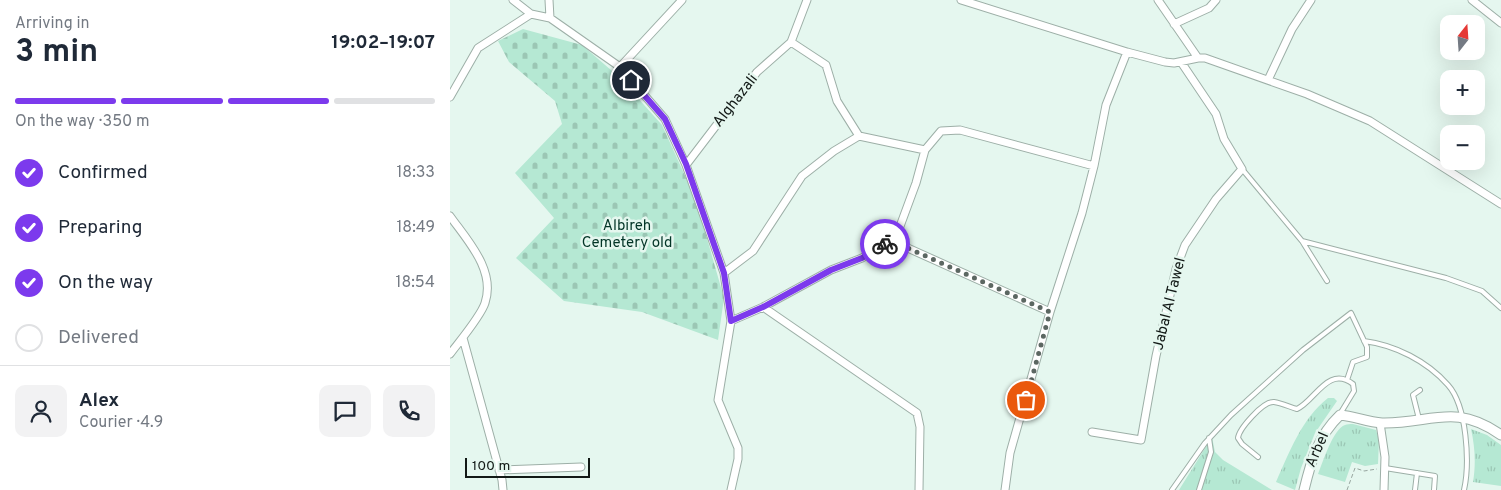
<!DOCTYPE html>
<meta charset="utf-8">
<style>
:root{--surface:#fff;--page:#f2f2f3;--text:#1f2937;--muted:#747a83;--line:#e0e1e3;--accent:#7c3aed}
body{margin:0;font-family:Overpass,sans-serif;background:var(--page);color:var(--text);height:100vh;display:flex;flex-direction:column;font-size:19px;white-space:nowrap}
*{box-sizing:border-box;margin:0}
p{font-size:16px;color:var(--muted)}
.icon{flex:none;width:28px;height:28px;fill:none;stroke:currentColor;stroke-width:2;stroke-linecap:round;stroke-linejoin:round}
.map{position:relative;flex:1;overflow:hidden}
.drawer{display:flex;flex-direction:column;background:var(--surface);width:450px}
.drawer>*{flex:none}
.needle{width:32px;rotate:17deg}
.controls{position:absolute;left:990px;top:15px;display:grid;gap:10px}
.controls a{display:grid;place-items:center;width:45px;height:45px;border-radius:10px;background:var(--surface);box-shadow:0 5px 20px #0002;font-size:25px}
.scale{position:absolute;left:15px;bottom:12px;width:125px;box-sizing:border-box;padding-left:5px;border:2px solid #121916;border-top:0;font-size:14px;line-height:18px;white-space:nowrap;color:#121916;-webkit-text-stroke:4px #e5f7ef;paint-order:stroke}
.pin{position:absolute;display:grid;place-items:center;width:42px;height:42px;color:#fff;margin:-21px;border:2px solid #fff;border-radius:50%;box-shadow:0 1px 5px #0007}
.courier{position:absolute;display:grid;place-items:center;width:50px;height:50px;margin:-25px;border:4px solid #7c3aed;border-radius:50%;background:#fff;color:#222;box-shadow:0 1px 6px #0007}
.head em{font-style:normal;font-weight:700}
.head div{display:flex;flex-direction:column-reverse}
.head{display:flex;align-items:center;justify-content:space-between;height:85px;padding:0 15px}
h1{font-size:32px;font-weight:700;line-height:38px}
.bar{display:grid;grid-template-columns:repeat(4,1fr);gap:8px 5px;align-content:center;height:60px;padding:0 15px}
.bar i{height:6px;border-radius:4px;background:var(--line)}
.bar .active{background:var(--accent)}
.bar p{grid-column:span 4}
.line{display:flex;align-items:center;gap:12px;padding:0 15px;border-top:1px solid var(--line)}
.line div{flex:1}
.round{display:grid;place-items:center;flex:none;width:52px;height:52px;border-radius:10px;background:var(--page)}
ol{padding:0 15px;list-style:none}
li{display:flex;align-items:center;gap:15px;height:55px}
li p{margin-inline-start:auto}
li .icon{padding:5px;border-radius:50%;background:var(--accent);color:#fff;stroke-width:4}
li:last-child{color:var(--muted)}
li i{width:28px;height:28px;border:2px solid var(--line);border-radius:50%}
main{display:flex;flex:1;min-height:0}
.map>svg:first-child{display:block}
</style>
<main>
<section class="drawer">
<div class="head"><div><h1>3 min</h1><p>Arriving in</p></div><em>19:02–19:07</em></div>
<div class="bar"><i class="active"></i><i class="active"></i><i class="active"></i><i></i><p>On the way · 350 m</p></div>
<ol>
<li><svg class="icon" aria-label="check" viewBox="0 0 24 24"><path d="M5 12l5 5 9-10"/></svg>Confirmed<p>18:33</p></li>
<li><svg class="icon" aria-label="check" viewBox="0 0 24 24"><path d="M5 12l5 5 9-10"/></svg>Preparing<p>18:49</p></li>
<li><svg class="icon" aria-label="check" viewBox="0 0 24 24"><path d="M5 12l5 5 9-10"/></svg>On the way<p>18:54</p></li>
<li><i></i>Delivered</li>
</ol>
<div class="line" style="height:90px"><a class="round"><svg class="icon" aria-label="person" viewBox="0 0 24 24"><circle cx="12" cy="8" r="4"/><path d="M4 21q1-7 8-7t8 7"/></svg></a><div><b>Alex</b><p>Courier · 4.9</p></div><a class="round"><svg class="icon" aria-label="chat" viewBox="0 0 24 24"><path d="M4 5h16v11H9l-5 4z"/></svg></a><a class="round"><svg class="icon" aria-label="phone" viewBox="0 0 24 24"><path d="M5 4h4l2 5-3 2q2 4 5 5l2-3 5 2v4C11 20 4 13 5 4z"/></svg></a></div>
</section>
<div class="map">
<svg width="1051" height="490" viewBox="0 0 1051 490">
<defs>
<pattern id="grass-tufts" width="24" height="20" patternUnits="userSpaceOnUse" patternTransform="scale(1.25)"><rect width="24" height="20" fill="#b5e8d3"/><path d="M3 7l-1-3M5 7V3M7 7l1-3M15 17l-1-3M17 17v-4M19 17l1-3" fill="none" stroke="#9bc6b4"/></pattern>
<pattern id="cemetery-stones" width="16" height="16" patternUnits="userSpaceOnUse" patternTransform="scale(1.25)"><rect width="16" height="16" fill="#b5e8d3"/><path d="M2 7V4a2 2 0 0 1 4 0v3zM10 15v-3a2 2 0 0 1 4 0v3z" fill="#9bc6b4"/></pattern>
</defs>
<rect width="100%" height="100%" fill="#e5f7ef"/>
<path fill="url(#grass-tufts)" d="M878,398h6l3,3 -22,32 -14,35 -6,22 -19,-8c13,-29 26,-64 52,-84z
M903,424l23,6 3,10 -1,24 -13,2 -13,-4 -7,20 -27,-8c5,-12 15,-45 27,-49 2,-1 5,-1 8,-1z
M1021,429l16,6 14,10v41l-28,-4c3,-18 2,-35 -2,-53z
M762,437l3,15 8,8 49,30h-93z"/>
<path fill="url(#cemetery-stones)" d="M73,29l59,16 37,32 43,48 34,75 28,98 -6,42 -76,-28 -78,-11 -48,-43 38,-40 -39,-45 47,-49 -7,-23 -46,-39 -11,-21z"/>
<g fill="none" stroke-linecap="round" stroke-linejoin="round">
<defs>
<path id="service" d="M792,169l60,72 144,37 36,13 19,17
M852,241l25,40
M914,341c31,4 63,20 84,44 19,21 22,78 16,105
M969,419l-6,-24 7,-5
M808,457l-16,-13 -4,-6c1,-9 25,-37 36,-36 7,1 16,5 23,7 18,-8 31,-44 56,-25l1,7 -14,23
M935,468l50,8 -1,14
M722,490l33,-47 26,-28 72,-65 48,-37 16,34v10l-14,5 -6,18
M749,490l12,-38 -2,-14
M965,490l2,-17"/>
<path id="minor" d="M63,0l18,14 19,4 70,49 45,52 21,46 38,108 7,48
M99,0l1,18
M511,0l166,52 38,10 9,1 24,-5h7l102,36 63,27 131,83
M708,0l40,58
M1022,0l29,23
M724,24l35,-16 7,-8
M341,42l35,23 11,36 22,35 66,14
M170,67l62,-67
M818,80l24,-51 19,-29
M0,97l28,-49 53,-34
M236,165l71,-93 34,-30 16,-42
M0,216c17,24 46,54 35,87 -4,13 -26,39 -35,51
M440,240l160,72
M274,273l29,-22 49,-75 32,-25 25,-15
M313,307l154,106 3,14 -1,63
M13,338l39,142 1,10
M930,423l5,34 -1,33
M642,432l49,8 15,-84 20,-87 9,-24 31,-46 26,-30 -18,-30 -8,-25 -35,-52
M49,470l82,-3
M281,490l7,-31v-11l-20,-48 13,-79 32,-14 68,-37 31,-12 28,-18 9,-11 17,-46 9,-33 16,-19 19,-1 134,36
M555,490l5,-37 40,-141 32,-99 12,-47 12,-61 21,-53"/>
<path id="tertiary" d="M854,490c7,-29 14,-54 36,-75 14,1 27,7 42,8 49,1 72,-21 119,12"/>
</defs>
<use href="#service" stroke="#9dafa7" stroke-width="6"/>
<use href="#minor" stroke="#9dafa7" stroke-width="9"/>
<use href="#tertiary" stroke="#9dafa7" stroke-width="11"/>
<path stroke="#97a59f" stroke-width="1" stroke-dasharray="4 2.5" stroke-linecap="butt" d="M897,490l8,-22 9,3 13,-2"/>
<use href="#service" stroke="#fff" stroke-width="4"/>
<use href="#minor" stroke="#fff" stroke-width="7"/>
<use href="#tertiary" stroke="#fff" stroke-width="9"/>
</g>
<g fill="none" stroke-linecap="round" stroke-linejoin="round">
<path stroke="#5c6762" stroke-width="5" stroke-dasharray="0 9" d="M435,244l5,-4 160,72 -24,88"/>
<path stroke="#7c3aed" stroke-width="6" d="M181,80l34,39 21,45 38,109 7,48 32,-14 68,-37 31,-12 23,-14"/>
</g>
<g text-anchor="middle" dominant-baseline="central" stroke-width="5" stroke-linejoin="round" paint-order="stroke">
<g font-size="15" fill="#121916" stroke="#e5f7ef">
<text transform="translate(286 101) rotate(-52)">Alghazali</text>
<text transform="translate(720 304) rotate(-76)">Jabal Al Tawel</text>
<text transform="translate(868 450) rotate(-66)">Arbel</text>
</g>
<g font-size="15" fill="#033527" stroke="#e5f7ef">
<text x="177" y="226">Albireh<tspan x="177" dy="17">Cemetery old</tspan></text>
</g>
</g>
</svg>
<div class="controls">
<a><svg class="needle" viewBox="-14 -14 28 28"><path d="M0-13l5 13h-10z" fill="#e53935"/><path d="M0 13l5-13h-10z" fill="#747a83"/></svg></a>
<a>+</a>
<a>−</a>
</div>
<div class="scale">100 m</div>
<div class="pin" style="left:576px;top:400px;background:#ea580c"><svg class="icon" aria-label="bag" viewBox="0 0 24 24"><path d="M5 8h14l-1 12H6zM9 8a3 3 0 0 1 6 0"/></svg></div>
<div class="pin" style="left:181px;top:80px;background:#1f2937"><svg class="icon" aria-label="home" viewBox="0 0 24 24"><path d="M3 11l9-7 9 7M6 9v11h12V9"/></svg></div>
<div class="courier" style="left:435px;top:244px"><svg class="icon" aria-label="bike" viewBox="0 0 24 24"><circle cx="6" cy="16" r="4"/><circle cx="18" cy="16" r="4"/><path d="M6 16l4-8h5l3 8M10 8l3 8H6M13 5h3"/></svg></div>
</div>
</main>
